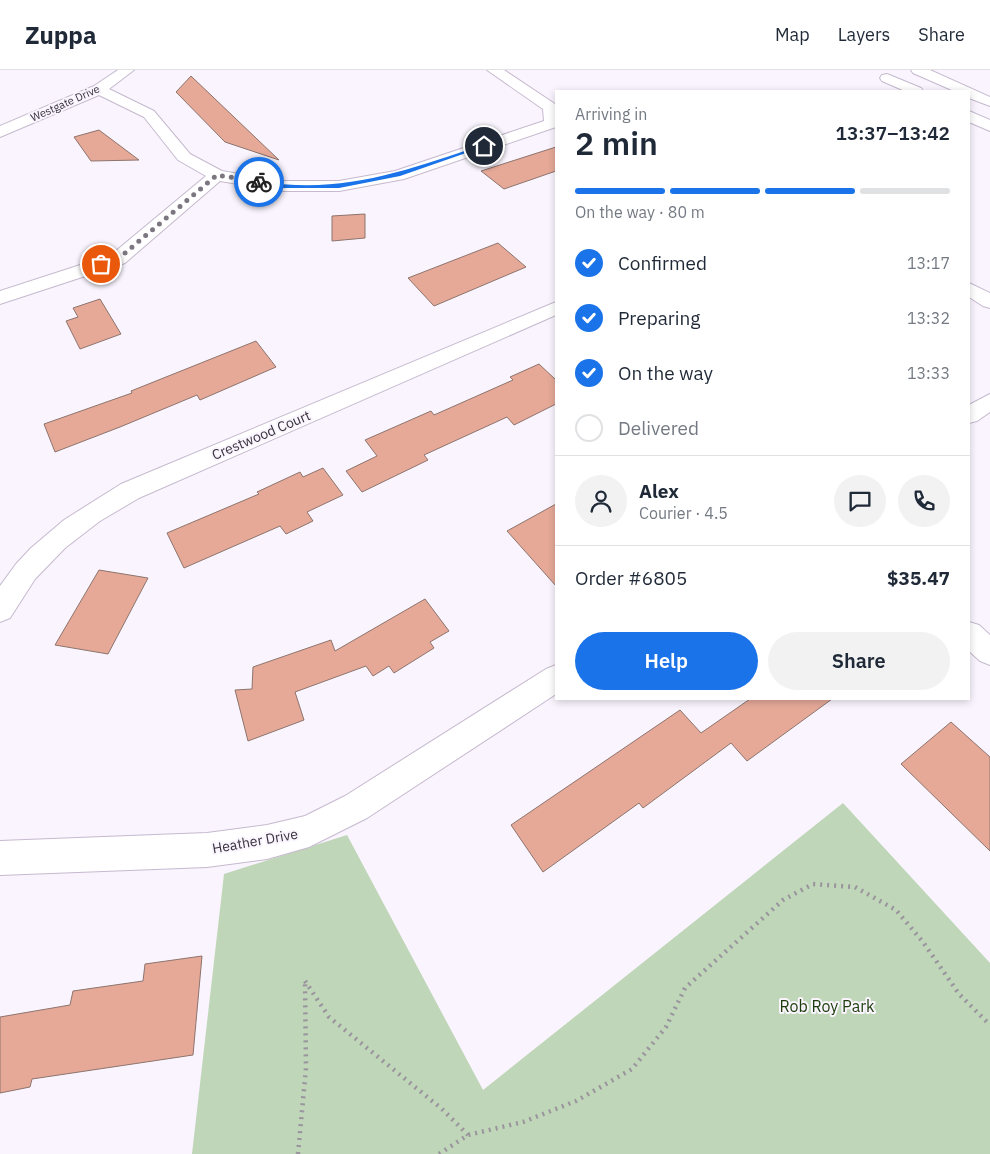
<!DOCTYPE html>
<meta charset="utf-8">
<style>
:root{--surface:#fff;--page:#f2f2f3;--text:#1f2937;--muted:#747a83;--line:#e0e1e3;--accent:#1a73e8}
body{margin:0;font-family:"IBM Plex Sans",sans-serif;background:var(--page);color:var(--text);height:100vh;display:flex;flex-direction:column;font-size:19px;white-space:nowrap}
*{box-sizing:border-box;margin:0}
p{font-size:16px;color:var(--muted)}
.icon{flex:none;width:28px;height:28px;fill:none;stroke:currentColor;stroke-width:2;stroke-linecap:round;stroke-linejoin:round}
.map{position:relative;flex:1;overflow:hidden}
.panel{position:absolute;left:555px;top:20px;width:415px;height:610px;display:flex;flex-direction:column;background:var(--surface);border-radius:0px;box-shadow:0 2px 8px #0003}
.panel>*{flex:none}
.pin{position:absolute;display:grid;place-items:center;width:42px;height:42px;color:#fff;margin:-21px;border:2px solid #fff;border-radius:50%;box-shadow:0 1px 5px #0007}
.courier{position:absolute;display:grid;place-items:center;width:50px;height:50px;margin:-25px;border:4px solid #1a73e8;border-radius:50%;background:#fff;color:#222;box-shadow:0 1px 6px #0007}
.headline em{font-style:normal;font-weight:600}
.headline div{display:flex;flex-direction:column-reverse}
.headline{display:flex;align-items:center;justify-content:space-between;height:85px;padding:0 20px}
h1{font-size:32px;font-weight:600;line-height:38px}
.bar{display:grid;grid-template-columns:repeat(4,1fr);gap:8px 5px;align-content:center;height:60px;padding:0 20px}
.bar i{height:6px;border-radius:4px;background:var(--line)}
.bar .selected{background:var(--accent)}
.bar p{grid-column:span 4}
.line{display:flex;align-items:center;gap:12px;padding:0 20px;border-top:1px solid var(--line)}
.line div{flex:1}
.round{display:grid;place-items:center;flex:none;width:52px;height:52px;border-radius:26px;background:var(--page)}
ol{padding:0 20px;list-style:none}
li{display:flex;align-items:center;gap:15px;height:55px}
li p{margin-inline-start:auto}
li .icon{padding:5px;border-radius:50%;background:var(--accent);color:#fff;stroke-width:4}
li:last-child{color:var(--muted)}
li i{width:28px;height:28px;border:2px solid var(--line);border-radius:50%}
.cta{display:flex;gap:10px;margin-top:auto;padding:10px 20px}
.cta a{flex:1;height:58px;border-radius:30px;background:var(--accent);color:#fff;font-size:20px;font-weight:600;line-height:58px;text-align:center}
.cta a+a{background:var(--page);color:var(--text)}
header{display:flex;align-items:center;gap:30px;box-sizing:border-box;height:70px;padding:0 25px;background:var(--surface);border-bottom:1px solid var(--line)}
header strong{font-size:24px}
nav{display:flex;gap:28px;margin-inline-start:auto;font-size:18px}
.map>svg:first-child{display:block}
</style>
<header>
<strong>Zuppa</strong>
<nav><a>Map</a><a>Layers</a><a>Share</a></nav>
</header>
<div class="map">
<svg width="990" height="1084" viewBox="0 0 990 1084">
<rect width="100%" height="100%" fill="#f9f4fd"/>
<path fill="#c0d6b8" d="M843,733l147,160v191h-798l32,-280 123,-39 136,255z"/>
<path fill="#e6a998" stroke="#8d746d" d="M191,6l88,84 -54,-18 -49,-50z
M99,60l40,30 -48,1 -17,-24z
M556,77v24l-52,18 -23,-18z
M365,144v24l-33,3v-25z
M498,173l28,24 -92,39 -26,-28z
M100,229l21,35 -41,15 -14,-28 12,-4 -5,-9z
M256,271l20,26 -76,33 -3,-5 -77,32 -65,25 -11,-28 88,-31 -1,-2z
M539,294l17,16v24l-42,21 -7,-8 -83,38 4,5 -66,32 -16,-21 31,-15 -12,-16 66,-29 3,4 79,-35 -3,-3z
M323,398l20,27 -36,17 6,9 -27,13 -6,-8 -96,42 -17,-35 92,-39 -2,-2 43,-20 3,5z
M556,434v82l-49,-55z
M99,500l49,8 -40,76 -53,-9z
M425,529l24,32 -19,11 4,6 -40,25 -5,-7 -16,10 -7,-10 -71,26 9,28 -56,21 -13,-51 17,-1 1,-22 78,-27 4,11z
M750,629h82l-85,62 -16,-18 -88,65 -4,-5 -96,69 -32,-47 169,-115 21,23z
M951,652l39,35v94l-89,-87z
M202,886l-9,99 -161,24 -2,8 -30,6v-76l70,-12 3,-14 70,-10 2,-17z"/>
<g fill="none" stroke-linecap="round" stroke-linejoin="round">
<defs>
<path id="minor" d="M118,0h16l-25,19 45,22 36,43 32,17 59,10h58l56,-10 149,-50 -1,-12 -56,-39h17l51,34 1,23 -152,52 -65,12h-58l-61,-10 -95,82 -125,41v-13l111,-36 95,-79 -28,-16 -34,-43 -45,-22 -99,42v-11l94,-40z
M887,4l34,14 2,3h-18l-23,-10 -2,-3 2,-3z
M969,41l21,9v11l-21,-9z
M969,213l21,10v15l-7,-2 -14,-9z
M556,232v13l-417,183 -39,23 -35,27 -30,31 -25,39 -10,4v-36l16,-22 15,-16 33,-28 57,-36z
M990,324v18l-13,9 -8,2v-18z
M969,552l10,3 11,10v30l-10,-4 -11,-10z
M556,595v29l-189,124 -58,29 -42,12 -60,8 -207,8v-34l207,-8 60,-8 38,-9 40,-20 201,-127z"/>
<path id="secondary" d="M911,0h19l60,27v9l-21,-8v-7h-15l-41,-18z"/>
</defs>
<use href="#minor" stroke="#c6b9cf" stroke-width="2"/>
<use href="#secondary" stroke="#c6b9cf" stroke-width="2"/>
<path stroke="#99949d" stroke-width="4.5" stroke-dasharray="2 5" stroke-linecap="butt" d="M305,911l24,36 113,92 26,26
M298,1084l8,-86 -1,-86
M439,1084l29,-19 55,-13 53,-21 56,-32 34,-42 19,-39 98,-88 30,-16 42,3 41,23 27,32 36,52 31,31"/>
<use href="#minor" fill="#fff" fill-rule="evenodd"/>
<use href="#secondary" fill="#fff" fill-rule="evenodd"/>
</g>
<path fill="#1a73e8" d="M482,75l4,1 -86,30 -61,12h-58l-25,-6 3,-1c82,14 146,-10 223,-36z"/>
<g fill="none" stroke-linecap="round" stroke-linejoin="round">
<path stroke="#7b767f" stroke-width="5" stroke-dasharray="0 9" d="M101,194l17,-5 99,-84 42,7"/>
</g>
<g text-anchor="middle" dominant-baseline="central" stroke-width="4" stroke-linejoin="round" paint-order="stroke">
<g font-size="11" fill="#37323b" stroke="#f9f4fd">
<text transform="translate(65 33) rotate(-24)">Westgate Drive</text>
</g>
<g font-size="14" fill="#37323b" stroke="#f9f4fd">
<text transform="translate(261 365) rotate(-23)">Crestwood Court</text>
<text transform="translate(255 771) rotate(-10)">Heather Drive</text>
</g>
<g font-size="16" fill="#1c3d0b" stroke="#f9f4fd">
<text x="827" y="936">Rob Roy Park</text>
</g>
</g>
</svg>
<div class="pin" style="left:101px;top:194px;background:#ea580c"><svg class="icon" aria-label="bag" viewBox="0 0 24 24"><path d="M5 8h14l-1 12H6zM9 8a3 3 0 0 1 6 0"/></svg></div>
<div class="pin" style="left:484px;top:76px;background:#1f2937"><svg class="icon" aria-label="home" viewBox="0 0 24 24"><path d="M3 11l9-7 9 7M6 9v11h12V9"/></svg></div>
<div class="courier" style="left:259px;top:112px"><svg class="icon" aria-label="bike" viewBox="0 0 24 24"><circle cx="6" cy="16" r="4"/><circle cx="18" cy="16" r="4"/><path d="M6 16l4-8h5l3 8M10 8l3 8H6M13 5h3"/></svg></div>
<section class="panel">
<div class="headline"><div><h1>2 min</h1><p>Arriving in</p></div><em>13:37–13:42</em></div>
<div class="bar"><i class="selected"></i><i class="selected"></i><i class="selected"></i><i></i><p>On the way · 80 m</p></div>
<ol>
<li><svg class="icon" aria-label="check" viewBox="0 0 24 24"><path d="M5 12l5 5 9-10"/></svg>Confirmed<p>13:17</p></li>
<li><svg class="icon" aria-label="check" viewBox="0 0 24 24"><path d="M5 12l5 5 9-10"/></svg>Preparing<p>13:32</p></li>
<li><svg class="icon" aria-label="check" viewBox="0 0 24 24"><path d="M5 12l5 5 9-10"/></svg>On the way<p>13:33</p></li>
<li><i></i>Delivered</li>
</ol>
<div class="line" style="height:90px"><a class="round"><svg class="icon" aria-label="person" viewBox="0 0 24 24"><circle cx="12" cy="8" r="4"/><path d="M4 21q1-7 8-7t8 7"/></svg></a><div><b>Alex</b><p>Courier · 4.5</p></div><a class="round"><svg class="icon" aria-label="chat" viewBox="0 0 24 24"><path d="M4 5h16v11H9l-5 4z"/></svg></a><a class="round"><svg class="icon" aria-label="phone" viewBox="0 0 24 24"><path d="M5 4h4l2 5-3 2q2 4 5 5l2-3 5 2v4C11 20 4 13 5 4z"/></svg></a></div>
<div class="line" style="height:65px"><div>Order #6805</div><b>$35.47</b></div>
<div class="cta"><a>Help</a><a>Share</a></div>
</section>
</div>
